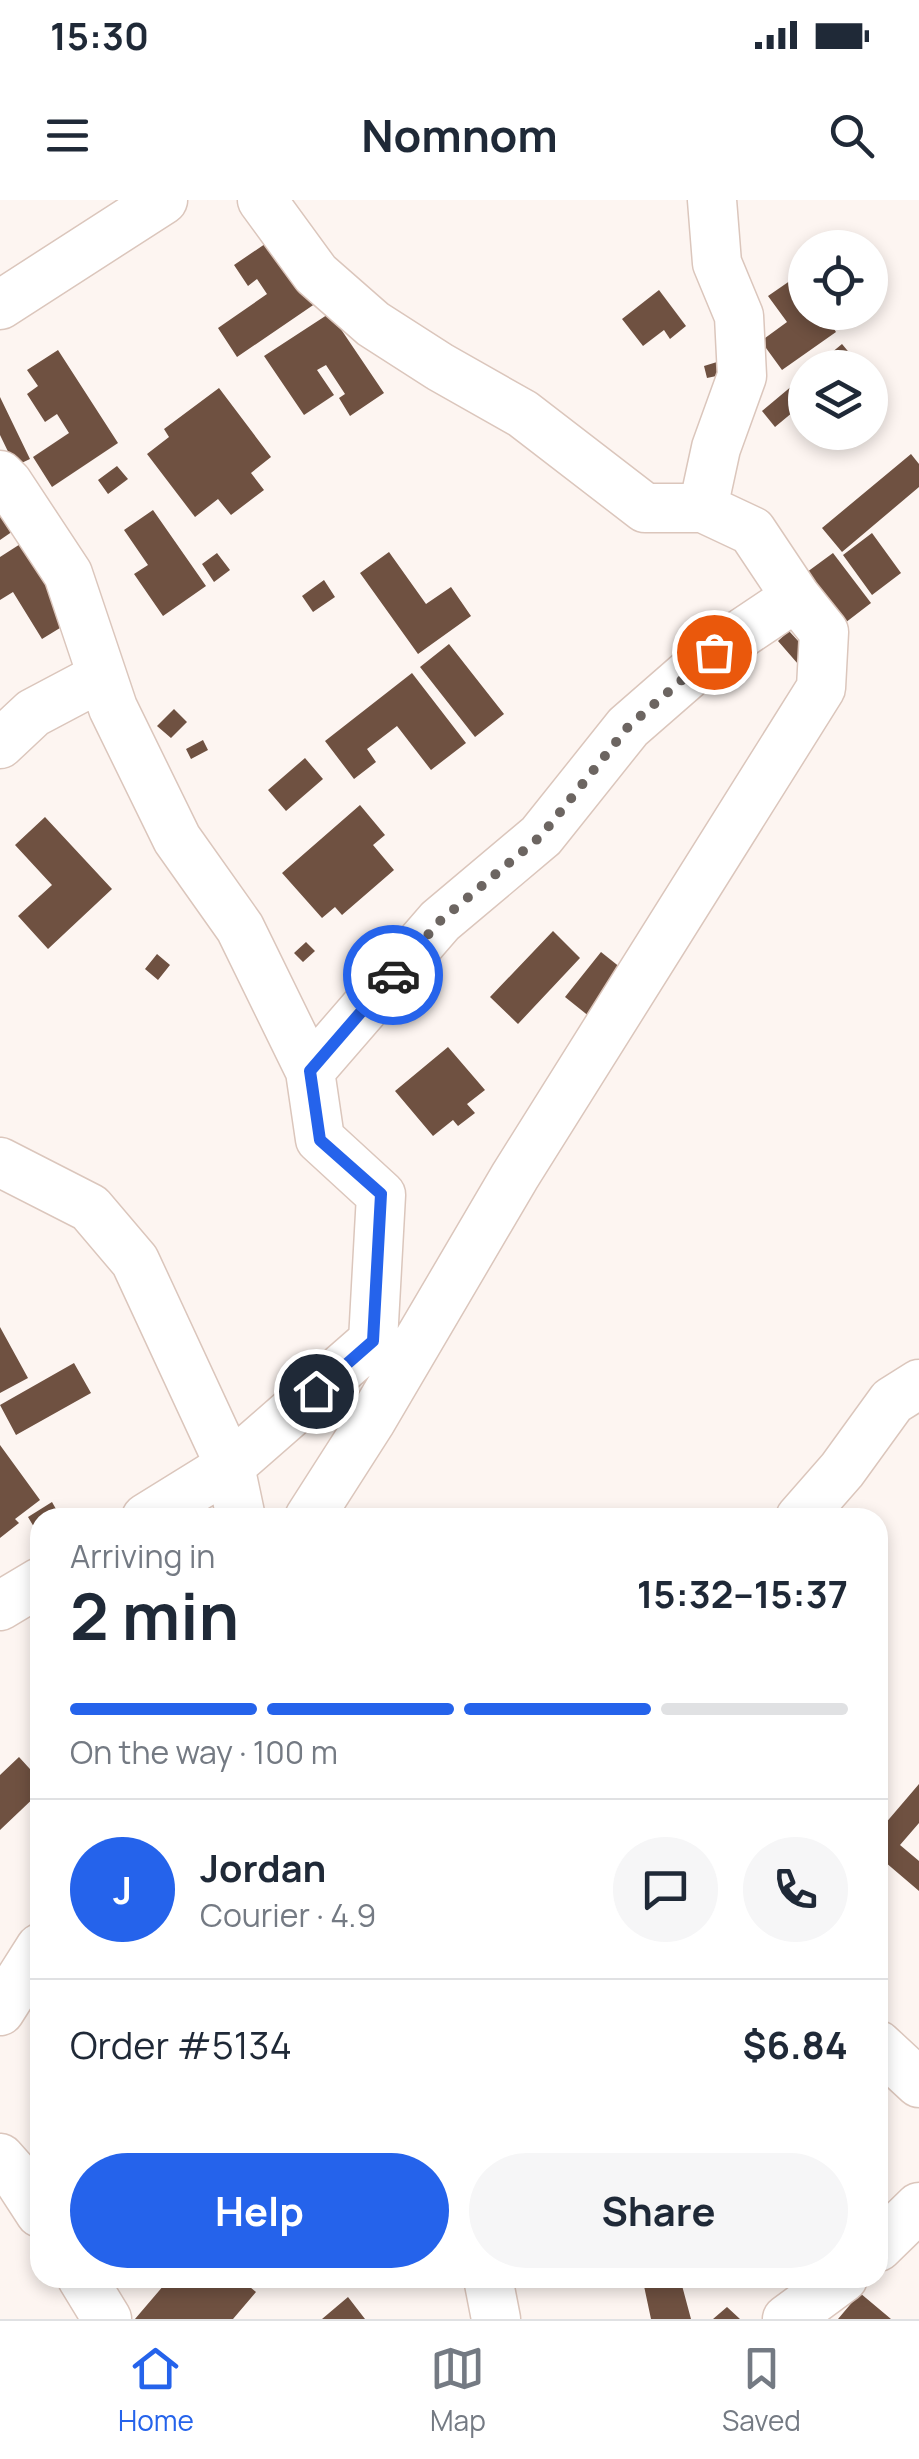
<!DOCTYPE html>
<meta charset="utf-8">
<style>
:root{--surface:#fff;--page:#f6f6f7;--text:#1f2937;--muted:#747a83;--line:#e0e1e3;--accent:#2563eb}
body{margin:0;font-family:Manrope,sans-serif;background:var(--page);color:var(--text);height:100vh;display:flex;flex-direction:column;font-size:38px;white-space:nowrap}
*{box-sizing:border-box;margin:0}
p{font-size:32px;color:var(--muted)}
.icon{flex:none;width:55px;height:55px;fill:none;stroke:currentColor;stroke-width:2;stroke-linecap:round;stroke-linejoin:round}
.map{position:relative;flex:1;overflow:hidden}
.drawer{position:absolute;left:30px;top:1308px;width:858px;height:780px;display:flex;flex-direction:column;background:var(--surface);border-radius:30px;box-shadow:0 5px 15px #0003}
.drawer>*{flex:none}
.fabs{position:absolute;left:788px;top:30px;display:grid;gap:20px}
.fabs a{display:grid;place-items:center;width:100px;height:100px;border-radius:50%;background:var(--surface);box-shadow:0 5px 15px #0003;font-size:50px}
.pin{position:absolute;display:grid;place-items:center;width:85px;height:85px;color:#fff;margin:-42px;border:5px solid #fff;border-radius:50%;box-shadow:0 2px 10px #0007}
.courier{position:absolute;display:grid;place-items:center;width:100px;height:100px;margin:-50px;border:8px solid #2563eb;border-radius:50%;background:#fff;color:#222;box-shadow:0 2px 12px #0007}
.overview em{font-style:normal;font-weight:700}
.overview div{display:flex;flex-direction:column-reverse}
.overview{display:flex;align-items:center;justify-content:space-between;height:170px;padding:0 40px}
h1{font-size:65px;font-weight:700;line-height:75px}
.bar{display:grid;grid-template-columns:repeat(4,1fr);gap:15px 10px;align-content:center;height:120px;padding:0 40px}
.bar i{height:12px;border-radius:8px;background:var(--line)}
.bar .on{background:var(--accent)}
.bar p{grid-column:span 4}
.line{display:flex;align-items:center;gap:25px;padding:0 40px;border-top:2px solid var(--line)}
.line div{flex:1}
.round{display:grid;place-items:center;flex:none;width:105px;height:105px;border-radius:52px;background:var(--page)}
.button{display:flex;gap:20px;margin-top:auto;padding:20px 40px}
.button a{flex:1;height:115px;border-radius:60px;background:var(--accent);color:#fff;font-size:40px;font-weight:700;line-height:115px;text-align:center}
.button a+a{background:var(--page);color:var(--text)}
.status{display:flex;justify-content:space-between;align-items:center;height:70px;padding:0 50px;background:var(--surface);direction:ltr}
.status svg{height:28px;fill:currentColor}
header{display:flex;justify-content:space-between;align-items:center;height:130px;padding:0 40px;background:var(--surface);font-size:45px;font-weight:700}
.dock{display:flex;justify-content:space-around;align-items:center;height:140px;border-top:2px solid var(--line);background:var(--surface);font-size:28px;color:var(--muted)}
.dock a{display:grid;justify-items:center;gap:5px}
.dock .on{color:var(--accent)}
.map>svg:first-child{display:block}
</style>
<div class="status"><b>15:30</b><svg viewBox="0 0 49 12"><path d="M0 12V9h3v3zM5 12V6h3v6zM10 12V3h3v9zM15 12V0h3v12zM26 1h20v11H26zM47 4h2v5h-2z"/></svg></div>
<header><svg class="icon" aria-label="menu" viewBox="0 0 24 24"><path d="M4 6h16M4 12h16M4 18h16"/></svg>Nomnom<svg class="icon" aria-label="search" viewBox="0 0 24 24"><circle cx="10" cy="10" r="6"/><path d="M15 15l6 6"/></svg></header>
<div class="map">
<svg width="919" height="2119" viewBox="0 0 919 2119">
<rect width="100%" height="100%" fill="#fdf5f1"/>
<path fill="#6f5141" d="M281,33l44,64 -88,60 -19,-29 49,-34 -10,-15 -9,7 -14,-21z
M797,76l8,11v25h18l13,20 -54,38 -21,-29 26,-19 -19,-26z
M659,90l27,36 -16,13 -6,-9 -21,16 -21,-27z
M330,113l54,80 -34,23 -11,-18 6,-4 -19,-29 -9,5 17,25 -30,20 -40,-59z
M842,144l20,24h-49z
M58,150l60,93 -66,44 -19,-30 36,-24 -12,-19 -12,8 -18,-28 11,-8 -11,-16z
M717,162l4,13 -14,3 -3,-12z
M805,175v27l-30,25 -13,-16z
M870,177l14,17 -14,12z
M219,188l52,69 -20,16 13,17 -33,25 -13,-16 -23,18 -48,-63 22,-17 -5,-8z
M0,197l30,62 -15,7 -15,-31z
M911,254l8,10v23l-77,65 -20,-24z
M117,266l11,13 -20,15 -10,-14z
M0,305l16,24 -16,11z
M153,310l53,76 -43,30 -29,-42 14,-9 -24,-35z
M872,333l29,40 -29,22 -29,-40z
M25,341l48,79 -31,19 -29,-47 -13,8v-43z
M389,352l37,52 25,-17 20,29 -53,38 -58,-81z
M217,353l13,17 -16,12 -12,-18z
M833,353l38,50 -30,23 -38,-51z
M324,380l11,17 -22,15 -11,-16z
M789,431l21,23 -12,10 -20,-23z
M449,444l55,70 -29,23 -55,-70z
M412,473l54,70 -35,27 -34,-44 -30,23 9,13 -22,17 -29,-38z
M174,509l13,13 -16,16 -14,-12z
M203,540l5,10 -17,9 -5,-10z
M305,558l18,21 -37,32 -18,-21z
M360,605l25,30 -12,10 21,25 -52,45 -7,-8 -13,11 -40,-45z
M45,617l67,72 -64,60 -30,-33 34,-31 -37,-40z
M553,731l27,27 -62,66 -28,-27z
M306,742l9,9 -12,11 -9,-9z
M601,752l30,24 -36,45 -30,-24z
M157,754l13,11 -12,15 -13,-11z
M448,847l37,43 -18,14 8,9 -17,13 -5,-6 -20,16 -38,-45z
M0,1127l28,51 -28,15z
M74,1163l17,30 -75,42 -16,-30z
M0,1245l40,55 -25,19 4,4 -19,15z
M52,1302l9,16h-21v19l-12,-20z
M19,1557l21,23v12l-40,38v-55z
M919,1584v39l-19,22 19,16v30l-41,-35v-24z
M170,2078h69l17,14 -23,27h-98z
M680,2078l11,41h-40l-7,-33z
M860,2093l31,26h-53z
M348,2097l17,22h-43z
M727,2107l13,12h-27z"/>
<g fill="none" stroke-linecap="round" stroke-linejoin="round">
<defs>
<path id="minor" d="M262,0l54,74 57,50 67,43 83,47 122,94h58l49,23 44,66 28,35 -3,56 -306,488 -144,245 -62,97
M0,105l163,-105
M0,275l8,8 60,91 45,134 64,131 63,89 70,143
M703,308l13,-60 26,-72 -3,-60 -22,-53 -5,-63
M0,544l33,-31 68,-36
M0,962l90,46 45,53 95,205 11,52
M146,1318l84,-52 143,-125 8,-146 -61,-56 -10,-68 130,-150 101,-85 87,-109 86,-75 82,-55
M800,1318l42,-48 50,-69 27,-17
M0,1406l40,-24
M0,1811l40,-63
M878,1845l41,38
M0,1958l16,18 24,37
M878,2047l41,-40
M82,2078l25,41
M488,2078l8,41
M787,2119l56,-41"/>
</defs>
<use href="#minor" stroke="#dbc6bc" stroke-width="51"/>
<use href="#minor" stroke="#fff" stroke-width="48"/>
</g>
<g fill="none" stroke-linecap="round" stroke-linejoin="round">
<path stroke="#6c6561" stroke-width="10" stroke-dasharray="0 18" d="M393,775l47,-54 101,-85 87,-109 86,-75"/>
<path stroke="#2563eb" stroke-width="12" d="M316,1191l57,-50 8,-147 -61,-54 -10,-69 83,-96"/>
</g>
</svg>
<div class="fabs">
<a><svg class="icon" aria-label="locate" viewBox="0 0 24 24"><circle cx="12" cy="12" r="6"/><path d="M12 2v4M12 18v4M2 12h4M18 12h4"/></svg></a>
<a><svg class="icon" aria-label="layers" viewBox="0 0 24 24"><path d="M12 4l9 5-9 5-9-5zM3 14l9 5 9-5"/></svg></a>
</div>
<div class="pin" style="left:714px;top:452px;background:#ea580c"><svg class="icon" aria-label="bag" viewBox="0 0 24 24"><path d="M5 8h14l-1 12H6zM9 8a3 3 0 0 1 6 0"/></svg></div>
<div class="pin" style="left:316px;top:1191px;background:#1f2937"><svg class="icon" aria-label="home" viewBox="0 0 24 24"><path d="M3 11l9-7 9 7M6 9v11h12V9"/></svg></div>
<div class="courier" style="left:393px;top:775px"><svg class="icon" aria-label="car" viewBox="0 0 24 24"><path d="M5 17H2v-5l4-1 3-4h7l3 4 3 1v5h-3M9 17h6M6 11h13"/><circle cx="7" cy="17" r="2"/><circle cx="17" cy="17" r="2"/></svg></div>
<section class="drawer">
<div class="overview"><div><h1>2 min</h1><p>Arriving in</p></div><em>15:32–15:37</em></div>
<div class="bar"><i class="on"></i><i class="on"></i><i class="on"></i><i></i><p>On the way · 100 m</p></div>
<div class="line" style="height:180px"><b class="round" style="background:var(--accent);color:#fff">J</b><div><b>Jordan</b><p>Courier · 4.9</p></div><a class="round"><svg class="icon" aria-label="chat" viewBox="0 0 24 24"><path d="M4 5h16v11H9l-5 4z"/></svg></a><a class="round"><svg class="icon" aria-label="phone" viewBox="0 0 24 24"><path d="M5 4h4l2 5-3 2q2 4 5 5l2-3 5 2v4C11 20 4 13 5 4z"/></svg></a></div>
<div class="line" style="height:130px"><div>Order #5134</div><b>$6.84</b></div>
<div class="button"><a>Help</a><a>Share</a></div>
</section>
</div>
<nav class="dock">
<a class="on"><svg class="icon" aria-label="home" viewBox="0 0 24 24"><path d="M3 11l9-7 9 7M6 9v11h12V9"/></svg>Home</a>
<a><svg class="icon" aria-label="map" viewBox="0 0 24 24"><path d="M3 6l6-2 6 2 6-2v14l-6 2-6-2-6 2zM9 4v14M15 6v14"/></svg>Map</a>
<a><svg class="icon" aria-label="saved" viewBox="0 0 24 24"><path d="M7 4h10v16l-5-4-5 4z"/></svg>Saved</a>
</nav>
